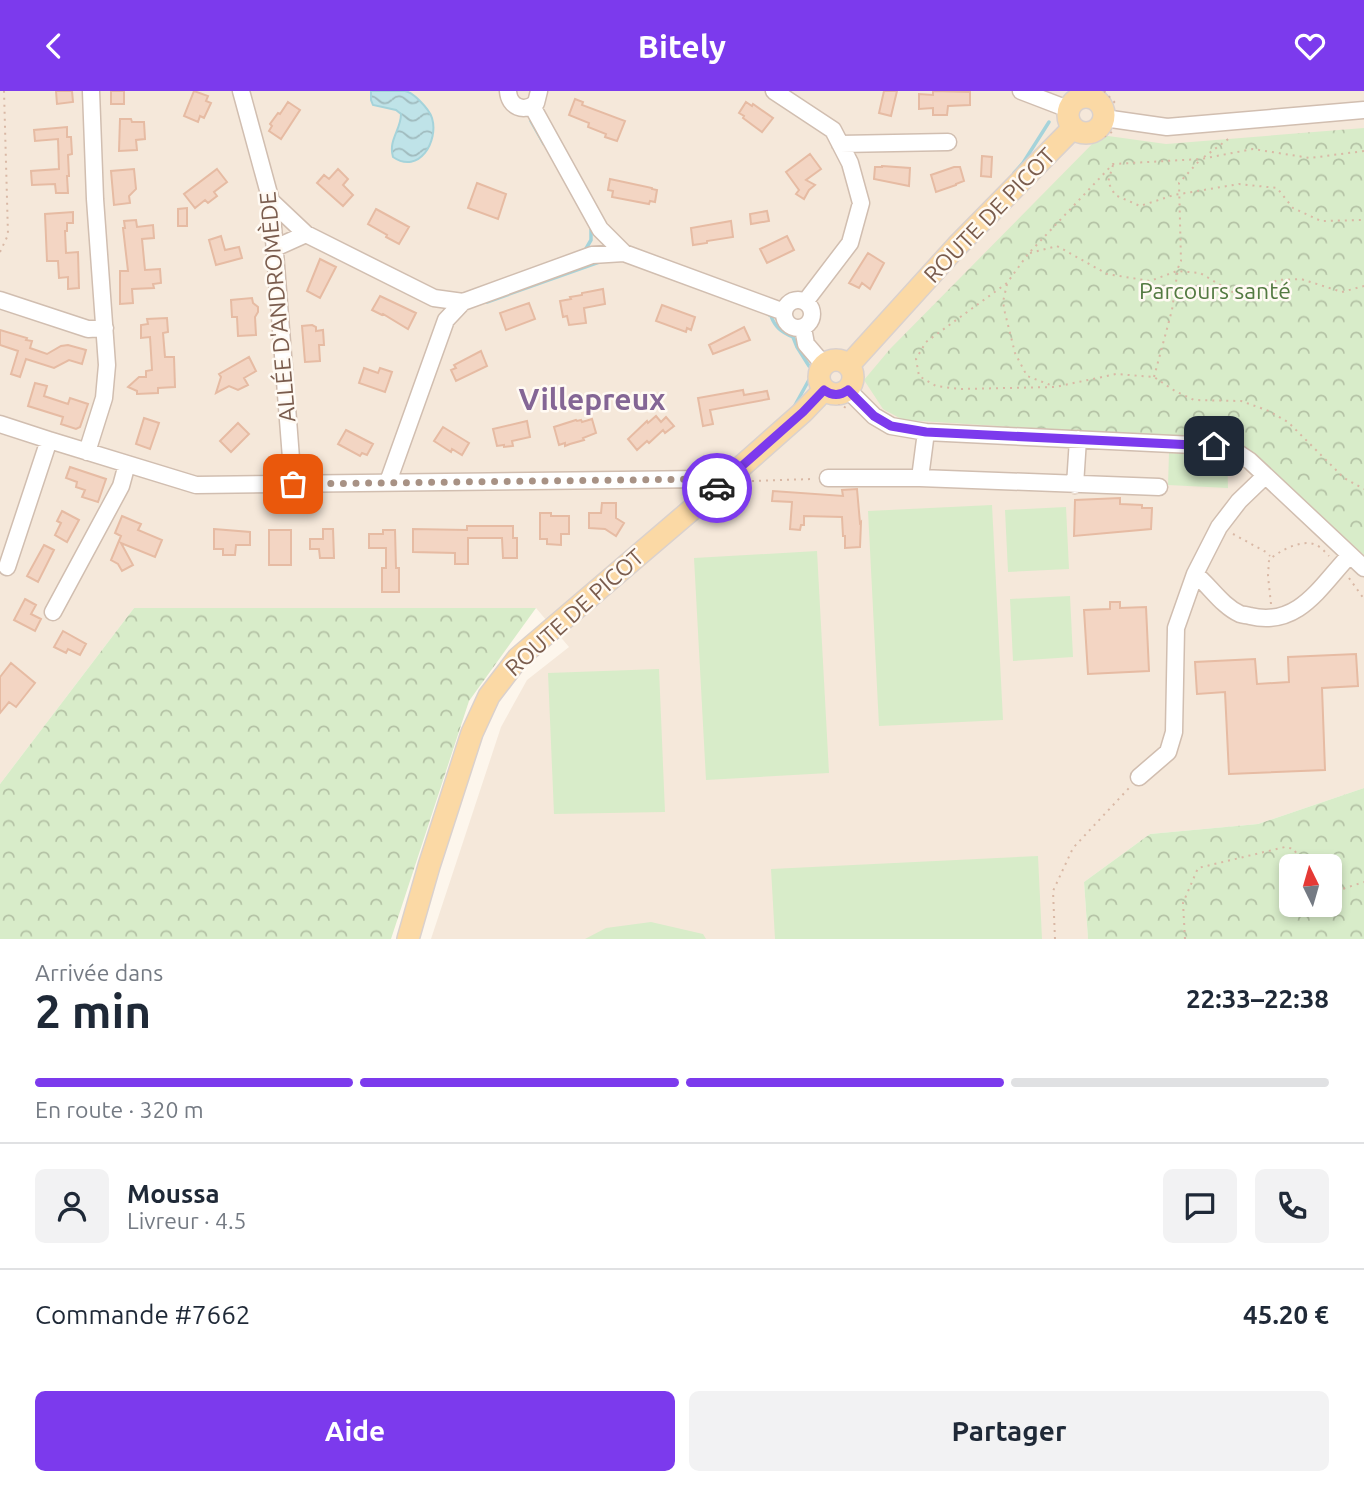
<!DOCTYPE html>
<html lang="fr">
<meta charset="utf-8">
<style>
:root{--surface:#fff;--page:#f2f2f3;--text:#1f2937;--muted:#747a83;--line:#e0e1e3;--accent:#7c3aed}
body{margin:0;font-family:Ubuntu,sans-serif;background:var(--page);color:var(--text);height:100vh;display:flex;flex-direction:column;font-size:26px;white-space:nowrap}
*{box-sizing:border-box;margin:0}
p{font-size:23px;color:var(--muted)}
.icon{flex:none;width:38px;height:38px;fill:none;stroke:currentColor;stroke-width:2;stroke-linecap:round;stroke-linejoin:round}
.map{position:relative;height:848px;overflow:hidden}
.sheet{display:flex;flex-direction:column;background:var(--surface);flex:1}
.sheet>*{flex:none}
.needle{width:46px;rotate:355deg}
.buttons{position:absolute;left:1279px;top:763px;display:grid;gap:14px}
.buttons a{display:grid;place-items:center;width:63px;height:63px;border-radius:10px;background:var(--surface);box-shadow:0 4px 10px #0003;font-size:35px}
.pin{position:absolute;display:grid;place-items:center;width:60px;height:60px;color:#fff;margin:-30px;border-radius:14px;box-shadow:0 4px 10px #0006}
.courier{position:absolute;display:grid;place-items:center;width:70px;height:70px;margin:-35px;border:5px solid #7c3aed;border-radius:50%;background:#fff;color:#222;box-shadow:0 2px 9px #0007}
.headline em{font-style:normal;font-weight:700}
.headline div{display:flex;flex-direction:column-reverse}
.headline{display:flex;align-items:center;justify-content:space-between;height:119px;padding:0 35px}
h1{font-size:46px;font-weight:700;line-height:52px}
.bar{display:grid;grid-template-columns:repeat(4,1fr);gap:10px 7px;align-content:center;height:84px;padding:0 35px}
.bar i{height:9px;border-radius:5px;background:var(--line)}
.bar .current{background:var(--accent)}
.bar p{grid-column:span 4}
.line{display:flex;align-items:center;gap:18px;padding:0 35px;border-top:2px solid var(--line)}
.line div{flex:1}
.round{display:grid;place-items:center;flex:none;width:74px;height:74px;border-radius:10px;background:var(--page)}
.action{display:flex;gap:14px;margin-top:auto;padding:14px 35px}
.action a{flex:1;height:80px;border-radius:10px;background:var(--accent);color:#fff;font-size:28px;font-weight:700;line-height:80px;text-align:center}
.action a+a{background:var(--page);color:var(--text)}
header{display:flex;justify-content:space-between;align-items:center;height:91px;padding:0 35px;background:var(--accent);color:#fff;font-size:32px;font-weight:700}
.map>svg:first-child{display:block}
</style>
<header><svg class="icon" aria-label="back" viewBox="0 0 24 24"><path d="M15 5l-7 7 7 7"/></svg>Bitely<svg class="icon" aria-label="heart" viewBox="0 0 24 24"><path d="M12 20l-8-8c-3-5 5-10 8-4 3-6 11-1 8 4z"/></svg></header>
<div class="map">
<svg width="1364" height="848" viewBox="0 0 1364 848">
<defs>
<pattern id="forest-crowns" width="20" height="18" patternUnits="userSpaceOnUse" patternTransform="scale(1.75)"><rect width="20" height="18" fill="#d8ecc9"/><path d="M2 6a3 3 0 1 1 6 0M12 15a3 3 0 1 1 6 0" fill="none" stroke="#b4c2a5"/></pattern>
<pattern id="water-waves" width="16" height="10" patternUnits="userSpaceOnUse" patternTransform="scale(1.75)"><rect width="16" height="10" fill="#bfe3e8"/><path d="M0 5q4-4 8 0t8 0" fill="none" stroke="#a0bbbe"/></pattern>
</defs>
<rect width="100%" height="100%" fill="#fdf6ec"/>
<path fill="#f5e8da" d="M0,0h1364v697l-106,36 -108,10 -66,48 4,57h-657l70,-212 26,-47 42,-33 -33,-39h-402l-134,176z"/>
<path fill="url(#forest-crowns)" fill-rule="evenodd" d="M1364,37v427l-126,-114 -335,-21 -20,-11 -19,-29 26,-31 211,-214 65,9z
M134,517h402l-67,93 -78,238h-391v-155z
M1364,697v151h-276l-4,-57 66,-48 108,-10zM1292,775h38v39h-38z"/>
<path fill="#d8ecc9" d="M1169,362l58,2 1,33 -60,-3z
M992,414l11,215 -124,6 -11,-215z
M1066,416l3,62 -61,3 -3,-62z
M817,460l12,222 -123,7 -12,-222z
M1070,505l3,61 -60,4 -3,-62z
M659,578l6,143 -111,2 -6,-141z
M1038,765l4,83h-267l-4,-70z
M651,831l52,12 3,5h-121l21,-11z"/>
<path fill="url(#water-waves)" stroke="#a5d3da" stroke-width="2" d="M371,0c11,0 24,0 34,0 5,1 10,5 14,9 5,5 11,11 13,18 7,23 -13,57 -39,39 -5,-17 8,-27 8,-43l-5,-4 -23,-5 -2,-5z"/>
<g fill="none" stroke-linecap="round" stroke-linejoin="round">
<path stroke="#a5d3da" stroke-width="3.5" d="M531,30l13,23
M1014,82l9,-10 26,-41
M584,161l7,-12v-14
M487,211l115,-41
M768,223l3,2c4,11 10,16 22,21l4,10 12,19
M794,316l16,-29"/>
</g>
<path fill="#f3d5c3" stroke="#e6bba3" stroke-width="2" d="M56,0h16l1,11 -16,2z
M111,0h13v13h-13z
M194,0l14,5 -2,5 5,2 -7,15 -4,-2 -2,6 -14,-6z
M884,0h13l-6,25 -12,-3z
M933,0l37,1v13l-22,1 -1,9h-14v-7l-14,1v-15l14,1z
M575,8l8,3 -1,3 43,16 -8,20 -12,-4 1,-3 -18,-7 1,-4 -20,-8z
M288,11l12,8 -19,29 -12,-8 3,-5 -2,-2 8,-11 2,1z
M746,11l6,4 1,-2 20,14 -11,14 -19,-14 1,-2 -5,-3z
M120,28h11l1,3h12l1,17 -9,1 1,10 -18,1z
M67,36v10h4l1,17 -4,1 1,21h-2l1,17h-12l-1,-9 -23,1 -1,-14 28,-2 -1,-30 -23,2 -1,-11z
M810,63l11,15 -15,11 9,5 -6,5 -5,9 -8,-5 3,-4 -13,-18z
M982,65l10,1 -1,20 -10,-1z
M882,75l28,2 -1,18 -35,-7 1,-12h7z
M954,76h6l4,14 -8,3v1l-20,7 -5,-17z
M134,78l2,20 -7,7 1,7 -16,2 -3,-34z
M217,78l10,13 -13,10 3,4 -9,7 -3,-3 -10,8 -11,-14z
M338,78l10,10 -5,6 10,10 -10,11 -26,-23 7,-8 5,4z
M610,88l42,9v1l5,1 -2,12 -5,-1 -1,3 -37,-7 1,-6 -5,-1z
M477,92l29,11 -8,25 -30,-11z
M187,117v18h-9v-17z
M376,118l33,18 -10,17 -13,-7 1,-2 -19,-11z
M767,120l2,10 -18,3 -1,-10z
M73,121v11h-6v8h-2l1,22 12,-1 1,36 -11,1v-12l-9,1 -1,-17h-11l-2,-47z
M136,129l1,7 16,-2 1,13 -12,1 3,31 15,-1 1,14 -8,1 1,4 -22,1 1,14 -13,1v-33h8l-5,-43h2l-1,-7z
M731,130l2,16 -26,4v2l-14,2 -2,-17z
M221,145l4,14 14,-3 3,11 -26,7 -7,-25z
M787,145l7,14 -27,13 -7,-14z
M868,162l16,10 -14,26 -8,-6 -3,5 -10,-5z
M320,168l16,8 -16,31 -13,-7z
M603,198l2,15 -21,4 2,15 -17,2 -2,-9 -4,1 -3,-16 11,-2 -1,-2 12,-2v-2z
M380,205l36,17 -8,16 -25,-15 -1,1 -10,-5z
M252,207l1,5 5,4v5l-3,5 1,18 -18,1 -1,-19h-5l-1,-17z
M529,212l6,16 -29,11 -6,-17z
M662,214l33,12 -4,13 -4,-2 -1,4 -30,-11z
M167,227l1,14 -5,1 2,24h9l1,30 -17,1v5l-21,1v-3l-9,-4 11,-10h7v-6l6,-1 -2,-33 -9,1v-13l7,-1 -1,-5z
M312,234l4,2v4l7,-1 1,15h-5l1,16 -15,1 -3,-36z
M744,236l6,13 -37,14 -4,-9z
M0,239l27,8 -1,2 6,1 -2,7 17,6 14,-8 7,-1 18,5 -4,14 -13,-4 -15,8 -28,-9 -6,18 -9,-3 7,-23 -18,-6z
M481,260l6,15 -31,15 -5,-11 5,-2 -2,-3z
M249,266l7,14 -12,7 4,7 -10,5 -9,-4 -13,7 5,-16 -2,-3z
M364,277l14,5 2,-5 12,4 -7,20 -26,-9z
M35,292l12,3 -3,10 24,8 2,-6 18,6 -8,23 -4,2 -15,-5 2,-7 -35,-11z
M743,299l1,5 23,-4 2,8 -59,11 3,14 -10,2 -5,-28z
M656,325l5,6 5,-5 8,9 -9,7 -2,-3 -14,13 -2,-2 -10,9 -9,-11 19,-18 1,2z
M144,327l15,5 -9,26 -14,-5z
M592,328l4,14 -13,5 1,2 -14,4 -5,2v-3l-6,2 -5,-18 22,-7 1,1 4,-1 1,2z
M527,330l3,16 -18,4 1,5 -9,1v-2l-7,1 -4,-17z
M238,332l11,11 -18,18 -11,-11z
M443,336l26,16 -7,12 -10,-6 -1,3 -17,-11z
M346,339l27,14 -6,11 -5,-2 -2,3 -22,-12z
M70,376l36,12 -8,23 -16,-5 3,-7 -9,-3 1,-5 -11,-4z
M857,398l3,34 1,-1 -1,25 -15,1v-12h-2l-1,-19 -38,-1v9h-3l-1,5 -10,-1 2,-27 -20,-1 1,-10 70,5 -1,-6z
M1120,407v6l22,1v3h10l-1,21 -77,7 1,-36z
M602,412h14v15l8,5 -8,13 -11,-7 -16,-1v-15h12z
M62,420l17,9 -12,22 -12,-7 6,-12 -4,-2z
M540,422h11v3h18v18h-8v11l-14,-1v-5h-7z
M122,425l19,8 -3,6 24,10 -7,17 -34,-14 12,22 -11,6 -4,-7 -7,-4 10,-24 -6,-3z
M467,435h46v12h4v20h-14l-1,-20h-34v26h-13v-11l-42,-1v-23l54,1z
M214,438l36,3v13h-14l-1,10h-12v-6h-9z
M323,438h10l1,29h-14l-1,-9h-9v-10h13z
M269,439h22v35h-22z
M383,439h12l1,38h3v24h-17v-24h4v-20h-17v-14h14z
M44,454l10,5 -16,32 -11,-6z
M25,508l11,6 -5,9 10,5 -6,12 -21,-11z
M1110,511h10v6l26,-1 3,64 -61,3 -4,-64 26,-1z
M63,540l23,13 -6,11 -12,-6 -2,4 -12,-6z
M1356,563l2,32 -36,2 3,82 -96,4 -4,-82 -28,2 -2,-32 60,-3 2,25 32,-2 -1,-25z
M11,572l24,20 -19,24 -7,-5 -9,11v-36z"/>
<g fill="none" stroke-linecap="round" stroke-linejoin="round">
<defs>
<path id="minor" d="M241,0l30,110 22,283
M508,0c1,16 16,22 28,12l3,-12
M774,0l59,39 17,33 11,40 -11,40 -45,59
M1021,0l47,18
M1104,27l63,9 197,-17
M840,53l108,-2
M271,110l35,33 128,64 29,4 129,-47 32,-2 -24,-24 -68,-123
M275,157l31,-14
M624,162l160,59
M784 223a14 14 0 1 1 28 0a14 14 0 1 1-28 0Z
M0,209l88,29 17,-1
M803,237l3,16 18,21
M848,299l26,26 17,10 35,6 288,14 18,3 18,12 114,107
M0,333l49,16 147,45 511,-6 4,2 6,7
M87,361l17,-54 3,-33 -12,-166 -4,-108
M828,387h92l239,9
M920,387l6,-46
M388,391l58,-162 17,-18
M1075,394l3,-46
M7,476l42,-127
M1195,483c15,12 27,32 45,40 3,1 7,1 10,2 49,12 71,-31 100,-61
M53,521l68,-126 6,-22
M1139,686l29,-25 6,-20 2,-104 19,-54 24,-47 20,-26 26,-25"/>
<path id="major" d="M1068 24a18 18 0 1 1 36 0a18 18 0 1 1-36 0Z
M819 286a17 17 0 1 1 34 0a17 17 0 1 1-34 0Z
M849,274l108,-119 116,-118
M408,848l21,-73 43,-133 17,-37 29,-38 199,-170 86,-76 21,-22"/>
</defs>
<use href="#minor" stroke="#d1beb0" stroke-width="19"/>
<use href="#major" stroke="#dad1cd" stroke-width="24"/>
<path stroke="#d9b8a5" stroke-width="2" stroke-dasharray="2 5" stroke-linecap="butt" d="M1104,0l12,13
M1084,50l18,-3 10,-6
M1364,60l-54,7 -57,-9 -52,10 -88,5 -85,90 -21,29 -81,59 -10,17 3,17 17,10 24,3 95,-2 61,-13 38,3 21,14 19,9 47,1 28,10 19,11 56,56 20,11
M1204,66l27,-20
M1113,74l-5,17 7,13 25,11 34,-11 65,-11 38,4 16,20 28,13 43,-1
M0,161l8,-17 -4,-144
M1030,162l27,-7 50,28 43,7 27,-10 23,2 34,20 19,4 24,-17 24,-1 41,13 22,-6
M1007,193l-4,18 2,11 10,40 12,23 26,10
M1154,286l18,-67 6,-42 3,-7 -2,-78 20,-22
M838,312l8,5
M752,390l61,-2
M1233,443l33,18 4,4
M1349,487l15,21
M1271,513l-3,-28 1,-16c10,-9 34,-22 47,-15 5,2 9,7 13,11
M1330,802l34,-11
M1055,848l-2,-48 20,-43 56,-60
M1185,848l-2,-36 15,-35 87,-21 9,2 9,17"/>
<use href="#minor" stroke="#fff" stroke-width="16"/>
<use href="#major" stroke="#fbd9a5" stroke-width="21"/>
</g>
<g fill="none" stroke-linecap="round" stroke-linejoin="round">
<path stroke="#a89285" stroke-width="7" stroke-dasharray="0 12.6" d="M293,393l414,-5 10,9"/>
<path stroke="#7c3aed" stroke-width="9" d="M717,397l86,-76 21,-22c8,6 16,6 24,0l26,26 17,10 35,6 288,14"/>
</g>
<g text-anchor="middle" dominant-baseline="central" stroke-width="5" stroke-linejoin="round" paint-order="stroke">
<g font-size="23" fill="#7a5c4d" stroke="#fffaf3">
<text transform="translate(989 124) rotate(-46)">ROUTE DE PICOT</text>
<text transform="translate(277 216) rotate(-95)">ALLÉE D'ANDROMÈDE</text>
<text transform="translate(574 521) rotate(-42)">ROUTE DE PICOT</text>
</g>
<g font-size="23" fill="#537a41" stroke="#fffaf3">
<text x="1215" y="199">Parcours santé</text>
</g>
<g font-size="30" font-weight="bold" fill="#846695" stroke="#fffaf3">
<text x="592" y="308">Villepreux</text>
</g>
</g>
</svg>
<div class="buttons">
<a><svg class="needle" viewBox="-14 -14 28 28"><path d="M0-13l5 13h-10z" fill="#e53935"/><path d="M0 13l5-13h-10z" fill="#747a83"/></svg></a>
</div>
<div class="pin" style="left:293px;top:393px;background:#ea580c"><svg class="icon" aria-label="bag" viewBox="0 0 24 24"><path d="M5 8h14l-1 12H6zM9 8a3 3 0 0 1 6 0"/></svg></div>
<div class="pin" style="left:1214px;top:355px;background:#1f2937"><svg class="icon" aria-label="home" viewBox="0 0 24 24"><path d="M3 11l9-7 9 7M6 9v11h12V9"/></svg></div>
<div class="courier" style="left:717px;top:397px"><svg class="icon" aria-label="car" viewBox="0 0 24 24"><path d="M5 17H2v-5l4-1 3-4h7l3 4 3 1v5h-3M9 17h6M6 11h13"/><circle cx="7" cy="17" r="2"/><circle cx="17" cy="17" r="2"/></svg></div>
</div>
<section class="sheet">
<div class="headline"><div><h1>2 min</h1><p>Arrivée dans</p></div><em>22:33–22:38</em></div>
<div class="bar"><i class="current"></i><i class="current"></i><i class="current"></i><i></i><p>En route · 320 m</p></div>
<div class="line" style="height:126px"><a class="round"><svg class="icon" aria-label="person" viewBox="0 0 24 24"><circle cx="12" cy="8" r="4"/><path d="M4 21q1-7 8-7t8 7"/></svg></a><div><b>Moussa</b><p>Livreur · 4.5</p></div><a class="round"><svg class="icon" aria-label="chat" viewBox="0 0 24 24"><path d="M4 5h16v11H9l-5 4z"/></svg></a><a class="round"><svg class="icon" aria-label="phone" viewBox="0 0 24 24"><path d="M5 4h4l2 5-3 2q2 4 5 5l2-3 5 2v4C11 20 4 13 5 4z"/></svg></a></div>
<div class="line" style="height:91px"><div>Commande #7662</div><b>45.20 €</b></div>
<div class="action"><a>Aide</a><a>Partager</a></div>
</section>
